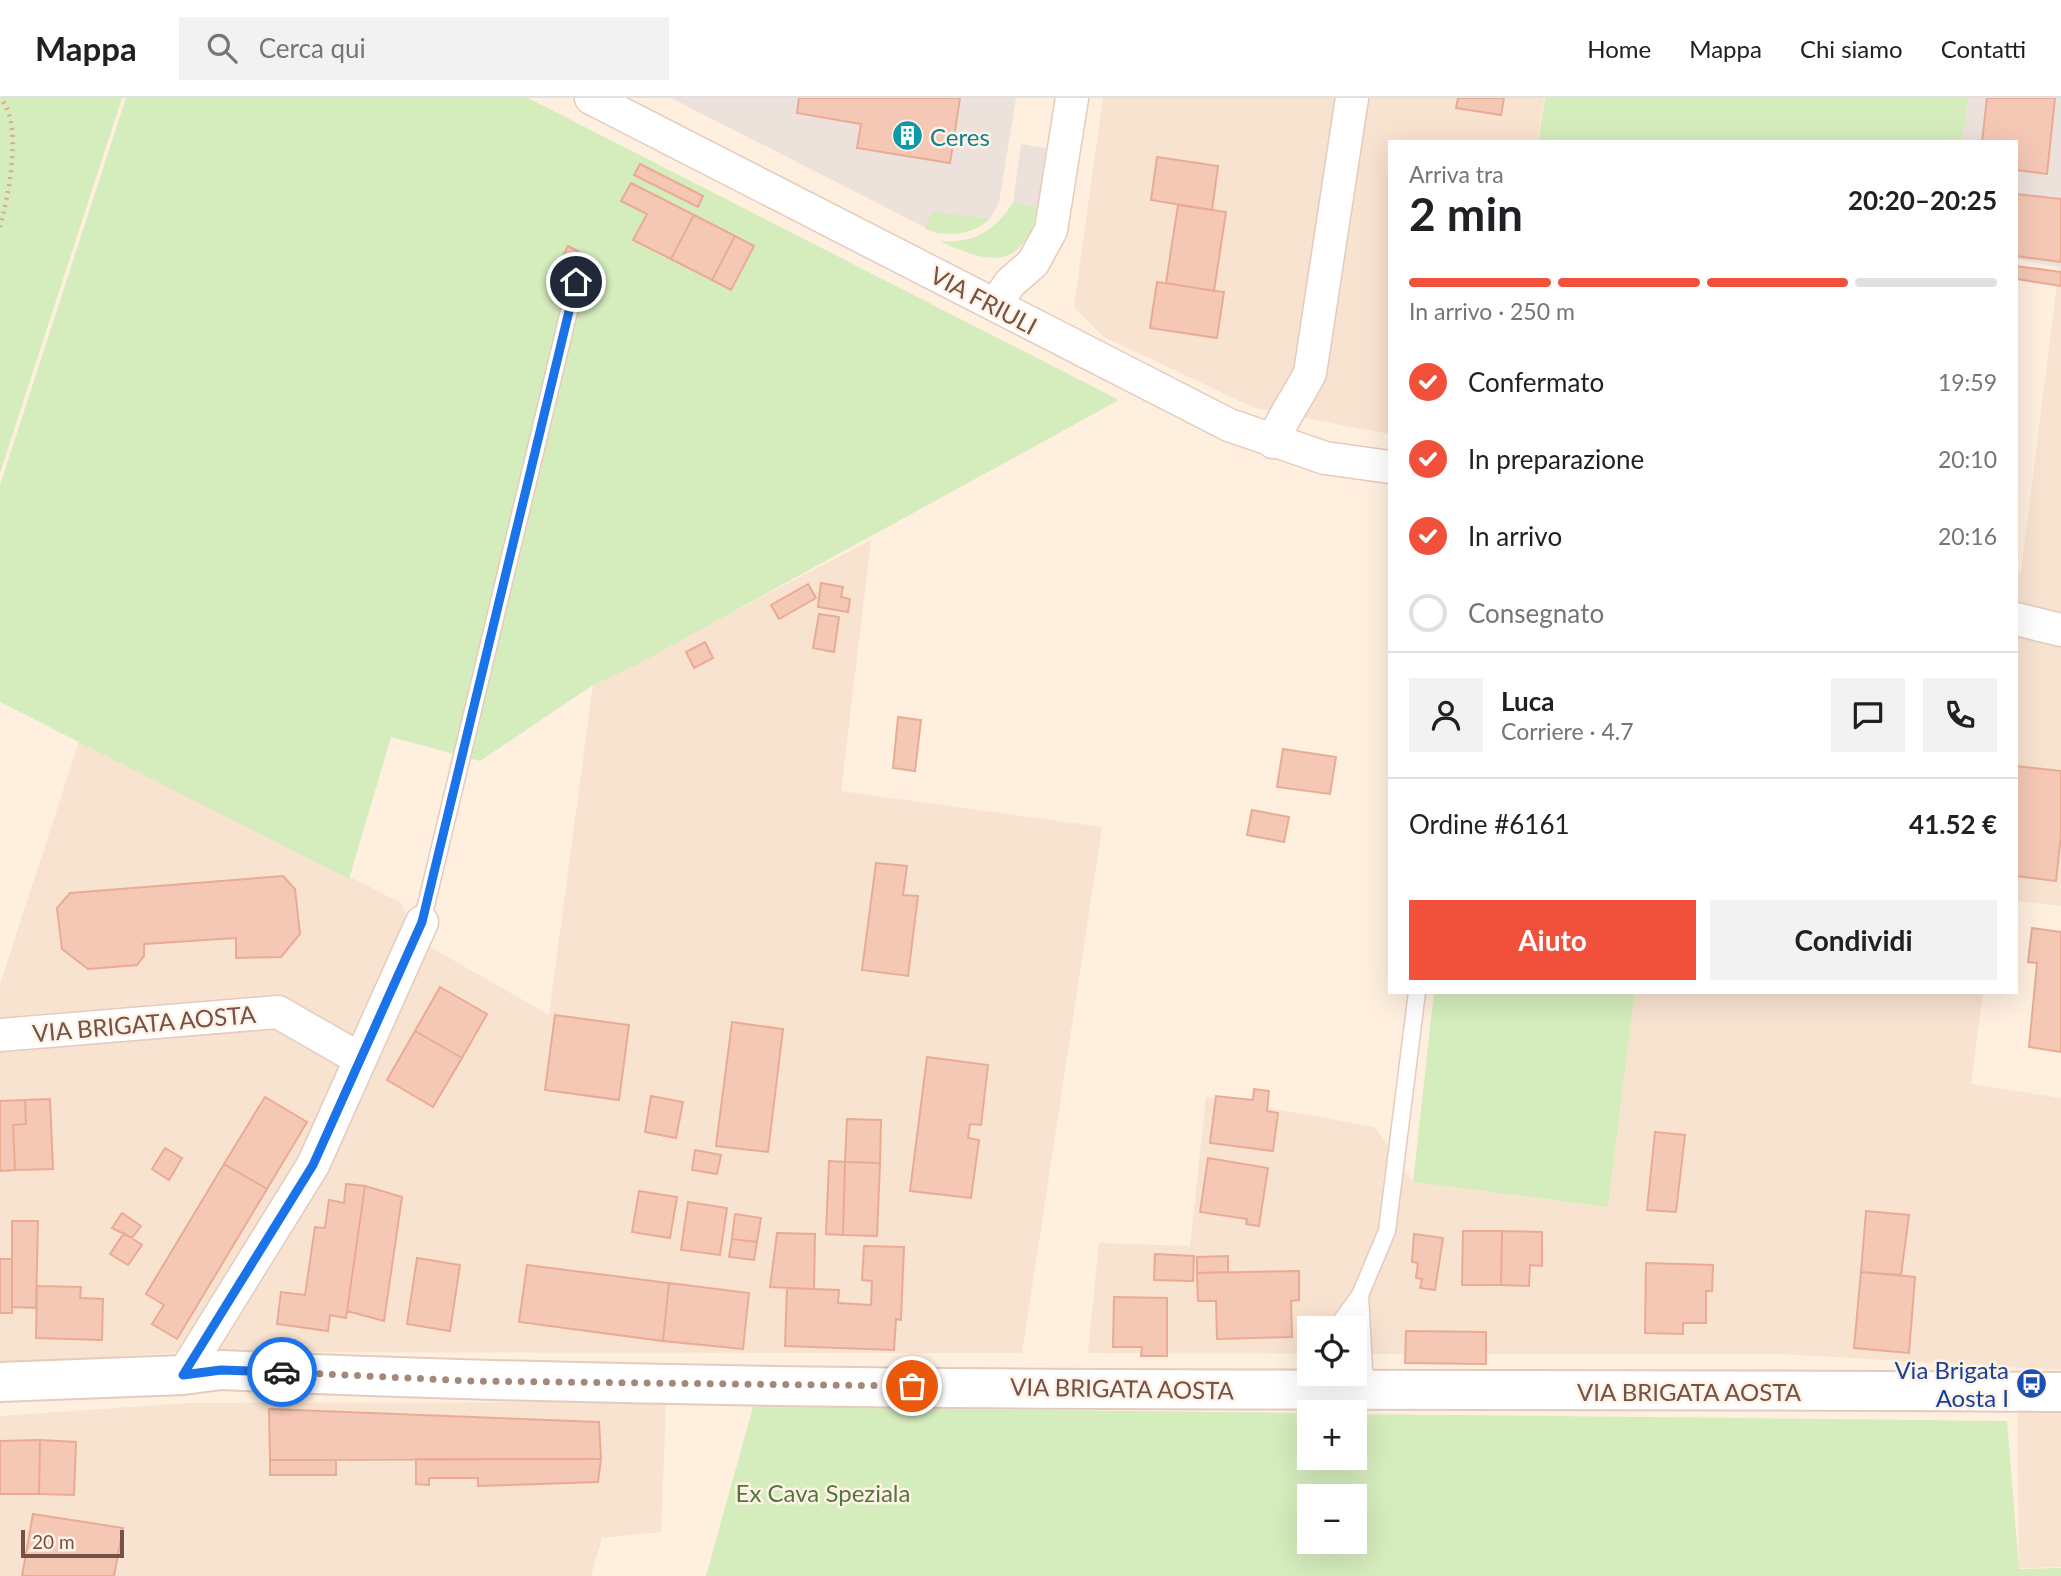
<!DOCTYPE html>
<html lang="it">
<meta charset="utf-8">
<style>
:root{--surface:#fff;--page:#f2f2f2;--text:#202124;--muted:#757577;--line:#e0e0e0;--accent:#f1503b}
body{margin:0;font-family:Lato,sans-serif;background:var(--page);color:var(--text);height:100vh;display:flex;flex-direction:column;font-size:26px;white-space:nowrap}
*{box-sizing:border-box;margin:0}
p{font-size:23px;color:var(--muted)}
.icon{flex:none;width:38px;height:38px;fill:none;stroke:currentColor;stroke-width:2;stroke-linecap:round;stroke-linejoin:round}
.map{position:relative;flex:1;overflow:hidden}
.side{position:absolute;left:1388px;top:42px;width:630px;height:854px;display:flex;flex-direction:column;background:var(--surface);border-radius:0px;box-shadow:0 7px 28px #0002}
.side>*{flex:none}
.controls{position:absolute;left:1297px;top:1218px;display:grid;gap:14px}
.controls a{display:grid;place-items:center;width:70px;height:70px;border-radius:0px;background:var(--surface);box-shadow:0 7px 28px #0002;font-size:35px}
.scale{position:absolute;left:21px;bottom:18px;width:103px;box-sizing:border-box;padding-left:7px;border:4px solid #765145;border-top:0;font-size:19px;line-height:24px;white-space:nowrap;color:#765145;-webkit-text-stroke:5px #fff3e7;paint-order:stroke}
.pin{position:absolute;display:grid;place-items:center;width:60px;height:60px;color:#fff;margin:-30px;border:4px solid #fff;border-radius:50%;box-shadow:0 2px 7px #0007}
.courier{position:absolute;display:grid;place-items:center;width:70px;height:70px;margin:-35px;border:5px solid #1a73e8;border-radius:50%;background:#fff;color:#222;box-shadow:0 2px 9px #0007}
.head em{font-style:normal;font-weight:700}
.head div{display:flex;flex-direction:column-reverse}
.head{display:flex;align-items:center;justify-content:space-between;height:119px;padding:0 21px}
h1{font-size:46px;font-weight:700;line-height:52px}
.bar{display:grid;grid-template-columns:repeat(4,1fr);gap:10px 7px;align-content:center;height:84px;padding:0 21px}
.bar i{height:9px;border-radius:5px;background:var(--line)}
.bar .active{background:var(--accent)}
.bar p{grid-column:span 4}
.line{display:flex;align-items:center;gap:18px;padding:0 21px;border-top:2px solid var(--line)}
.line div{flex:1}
.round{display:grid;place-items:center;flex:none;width:74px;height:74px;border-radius:0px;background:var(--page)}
ol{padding:0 21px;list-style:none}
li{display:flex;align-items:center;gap:21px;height:77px}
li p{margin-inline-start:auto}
li .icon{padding:7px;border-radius:50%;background:var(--accent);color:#fff;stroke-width:4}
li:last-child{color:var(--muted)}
li i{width:38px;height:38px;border:4px solid var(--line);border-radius:50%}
.action{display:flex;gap:14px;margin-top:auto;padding:14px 21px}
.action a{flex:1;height:80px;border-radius:0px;background:var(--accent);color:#fff;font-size:28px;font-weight:700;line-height:80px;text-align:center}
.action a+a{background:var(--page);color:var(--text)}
header{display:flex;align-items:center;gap:42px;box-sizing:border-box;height:98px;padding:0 35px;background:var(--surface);border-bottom:2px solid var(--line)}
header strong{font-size:33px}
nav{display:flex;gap:38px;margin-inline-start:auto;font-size:24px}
.search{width:490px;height:63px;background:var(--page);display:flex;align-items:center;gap:18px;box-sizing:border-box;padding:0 24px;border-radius:0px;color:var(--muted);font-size:26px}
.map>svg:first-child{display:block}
</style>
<header>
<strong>Mappa</strong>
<div class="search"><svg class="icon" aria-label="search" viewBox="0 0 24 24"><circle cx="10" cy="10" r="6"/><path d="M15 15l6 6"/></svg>Cerca qui</div>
<nav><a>Home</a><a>Mappa</a><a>Chi siamo</a><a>Contatti</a></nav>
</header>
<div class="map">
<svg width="2061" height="1478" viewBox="0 0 2061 1478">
<rect width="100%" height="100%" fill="#feefdf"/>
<path fill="#f8e2d0" d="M1103,0h441l-7,44h-147l-1,292 -134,-26 -151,-71 -30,-30z
M2059,170h2v638l-45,-5v-327l5,-2z
M871,442l-30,251 261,36 -80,526 -834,-1 -188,12v-380l80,-245 321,164 17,37 131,75 44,-330z
M1635,894h348l-12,92 90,14v272l-279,-16h-427l-1,-26h-45v26l-221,-1 11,-110 91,3 16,-149 169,30 38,55 195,25z
M666,1304l-5,130 -59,6 -11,38h-591v-160l190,-13z
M2017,1308h44v161l-42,1z"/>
<path fill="#ece1db" d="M671,0h345l-17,105 -9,16 -13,9 -20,6 -21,-1z
M1968,0h93v170l-45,-9v-117h-54z
M1021,46l25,4 -8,59 -25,-4z"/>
<path fill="#d5ecbd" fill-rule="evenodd" d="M0,0h122l-122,375z
M126,0h402l591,302 -483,265 -43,20 -113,76 -89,-24 -42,142 -349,-177v-217z
M1545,0h423l-6,44h-424z
M1013,105l25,4c-14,64 -49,58 -98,34 34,3 54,-10 73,-38z
M932,114l58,7c-20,17 -42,18 -65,10z
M1434,894h201l-27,215 -195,-25z
M753,1309l556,6v45h45l1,-44 652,7 12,148 42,-1v8h-1355zM1309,1398h45v46h-45z"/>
<path fill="#f5c8b5" stroke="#e9ab94" stroke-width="2" d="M799,0h161l-10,65 -93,-15 4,-24 -64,-11z
M1458,0h46l-3,17 -45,-7z
M1987,0h68l-8,76 -31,-4v-28h-34z
M1157,59l61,9 -6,44 -61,-10z
M640,66l63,32 -5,11 -64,-32z
M631,85l63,32 -23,44 -38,-19 14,-26 -26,-13z
M2016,96l45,5v63l-45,-6z
M1178,107l48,7 -12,79 -48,-8z
M694,117l41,21 -23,44 -41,-21z
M735,138l19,10 -23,44 -19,-10z
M568,148l25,13 -7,14 -25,-13z
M2016,168l45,6v14l-45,-7z
M1157,184l67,10 -7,46 -67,-10z
M821,485l22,4 -2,10 9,2 -2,13 -30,-5z
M808,486l8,14 -37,21 -8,-14z
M819,516l20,3 -5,35 -21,-4z
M705,544l8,16 -19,10 -8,-16z
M898,619l23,3 -6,51 -22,-3z
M1283,651l53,8 -6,37 -53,-7z
M2016,668l45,5v64l-5,46 -40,-5z
M1252,712l37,7 -5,25 -37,-7z
M876,765l31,3 -4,29 15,1 -10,80 -46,-6z
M283,778l12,13 5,45 -19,23 -45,1v-20l-92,6v12l-7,9 -49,4 -26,-20 -5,-41 13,-15z
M2032,830l29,4v120l-32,-5 8,-84 -9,-1z
M440,889l47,27 -25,44 -47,-27z
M555,917l74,10 -10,75 -74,-10z
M732,924l51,7 -15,123 -52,-6z
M415,933l47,27 -29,49 -46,-27z
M927,959l61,8 -7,60 -11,-1 -2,14 11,2 -8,58 -61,-7z
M1254,991l15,2 -2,20 11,2 -5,38 -63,-8 6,-47 37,4z
M651,998l32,6 -7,36 -31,-6z
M265,999l42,25 -40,67 -43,-25z
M50,1001l3,70 -38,1 -2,-45 13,-1 -1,-24z
M25,1002l1,24 -13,1 2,45 -15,1v-70z
M847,1021l34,1 -1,43 -35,-1z
M1655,1034l30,3 -9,77 -29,-2z
M165,1050l17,10 -13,22 -17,-11z
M695,1052l26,5 -4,19 -25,-4z
M1208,1060l60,10 -9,58 -13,-2 1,-5 -47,-7z
M829,1063l16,1 -2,73 -17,-1z
M845,1064l35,1 -3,73 -34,-1z
M224,1066l43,25 -90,150 -25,-15 12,-19 -18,-11z
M346,1086l19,2 -19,132 -16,-3 -2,16 -51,-7 4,-32 24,3 10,-68 10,1 4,-28 15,3z
M365,1088l37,11 -18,124 -37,-10z
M639,1093l38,6 -7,41 -38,-6z
M688,1104l39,6 -7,47 -39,-5z
M1866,1113l43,4 -8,60 -40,-3z
M122,1115l19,13 -9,12 -20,-10z
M735,1116l26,4 -4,24 -25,-3z
M12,1123h26l-2,87 -24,-1z
M1463,1133h39l-1,54h-39z
M1502,1133l40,1v34l-12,-1 -1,21 -28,-1z
M124,1135l18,12 -14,20 -18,-11z
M777,1135l38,1 -1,55 -44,-2z
M1414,1136l29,4 -8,52 -15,-2 2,-9 -6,-1 2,-15 -6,-1z
M732,1141l25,3 -3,18 -25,-3z
M864,1148l40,1 -3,73 -5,-1 -2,31 -109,-4 2,-58 52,2 -1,13 33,2 1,-24 -10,-1z
M1155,1156l39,2 -1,25 -39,-1z
M1228,1158v16l-31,1v-16z
M417,1160l43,7 -10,66 -43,-7z
M0,1161h12v54h-12z
M1646,1165l67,2 -1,26h-6v32h-23v11l-38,-1z
M527,1167l142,18 -6,58 -144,-19z
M1299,1173v29l-8,1 1,36 -75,2 -1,-38h-18l-1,-28z
M1861,1174l54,5 -6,76 -55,-5z
M669,1185l80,10 -6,56 -80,-8z
M37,1188l44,1 -1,11 23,1 -1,41 -66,-2z
M1114,1199l53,1v58h-26l1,-9h-29z
M1406,1233l80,1v32l-81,-1z
M269,1311l330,13 2,37 -331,1z
M40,1342l36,2 -2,53 -35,-1z
M40,1342l-1,54h-39v-53z
M416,1361h185l-3,23 -120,4v-8h-49v7l-13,-1z
M270,1362h66v15h-66z
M33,1416l90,14 -9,48h-92z"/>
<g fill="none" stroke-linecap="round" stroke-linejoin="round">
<defs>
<path id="service" d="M422,824l154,-640
M1360,1197l4,75 6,19
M1336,1230l24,-33 27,-64 30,-239"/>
<path id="minor" d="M591,0l638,327 96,33 65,9
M995,207l15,-22 23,-20 18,-33 21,-132
M1273,344c9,-24 25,-45 37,-69l42,-275
M2016,521l45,11
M0,937l278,-23 82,47
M183,1277l130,-210 109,-243"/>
<path id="tertiary" d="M0,1284l183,-7 38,-5c613,28 1227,16 1840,22"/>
</defs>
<use href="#service" stroke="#e4cbbe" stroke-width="19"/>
<use href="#minor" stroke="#e4cbbe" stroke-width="35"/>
<use href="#tertiary" stroke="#e4cbbe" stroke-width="42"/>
<path stroke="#daab99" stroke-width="4.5" stroke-dasharray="2 5" stroke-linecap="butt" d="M0,129c8,-29 24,-105 0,-129"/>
<use href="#service" stroke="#fff" stroke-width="16"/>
<use href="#minor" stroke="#fff" stroke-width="32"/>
<use href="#tertiary" stroke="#fff" stroke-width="38"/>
</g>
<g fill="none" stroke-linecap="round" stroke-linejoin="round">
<path stroke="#a6887b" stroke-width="7" stroke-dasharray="0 12.6" d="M282,1274l189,9 441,5"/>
<path stroke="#1a73e8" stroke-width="9" d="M282,1274l-61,-2 -38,5 130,-210 109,-243 154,-640"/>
</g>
<defs>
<symbol id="building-disc" viewBox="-11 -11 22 22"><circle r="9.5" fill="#0f9aa8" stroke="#fff3e7"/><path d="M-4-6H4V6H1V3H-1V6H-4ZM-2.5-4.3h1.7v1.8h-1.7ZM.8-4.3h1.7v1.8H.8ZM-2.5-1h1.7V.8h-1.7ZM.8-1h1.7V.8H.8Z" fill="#fff"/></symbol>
<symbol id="bus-disc" viewBox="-11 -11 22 22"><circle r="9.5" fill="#1a4fb4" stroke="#fff3e7"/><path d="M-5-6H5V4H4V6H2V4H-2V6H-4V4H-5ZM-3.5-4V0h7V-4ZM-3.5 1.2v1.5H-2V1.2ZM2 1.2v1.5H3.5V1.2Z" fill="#fff"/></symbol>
</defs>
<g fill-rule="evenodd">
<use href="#building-disc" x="890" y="20" width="35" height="35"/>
<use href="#bus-disc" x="2014" y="1268" width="35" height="35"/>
</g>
<g text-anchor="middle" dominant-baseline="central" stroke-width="5" stroke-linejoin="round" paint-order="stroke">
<g font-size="24" fill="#0d838f" stroke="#fff3e7" text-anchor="start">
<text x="930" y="38">Ceres</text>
</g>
<g font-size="24" fill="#765145" stroke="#fff3e7">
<text transform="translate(984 202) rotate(28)">VIA FRIULI</text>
<text transform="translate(144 925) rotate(-5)">VIA BRIGATA AOSTA</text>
<text transform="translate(1122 1290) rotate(1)">VIA BRIGATA AOSTA</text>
<text x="1689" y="1293">VIA BRIGATA AOSTA</text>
</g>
<g font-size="24" fill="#164399" stroke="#fff3e7" text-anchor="end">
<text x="2009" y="1271">Via Brigata<tspan x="2009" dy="28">Aosta I</tspan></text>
</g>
<g font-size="24" fill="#52773a" stroke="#fff3e7">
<text x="823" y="1394">Ex Cava Speziala</text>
</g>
</g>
</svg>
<div class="controls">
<a><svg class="icon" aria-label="locate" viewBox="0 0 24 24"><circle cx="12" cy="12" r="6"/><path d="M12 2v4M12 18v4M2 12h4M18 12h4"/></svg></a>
<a>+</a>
<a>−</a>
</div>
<div class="scale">20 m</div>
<div class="pin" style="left:912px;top:1288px;background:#ea580c"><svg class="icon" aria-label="bag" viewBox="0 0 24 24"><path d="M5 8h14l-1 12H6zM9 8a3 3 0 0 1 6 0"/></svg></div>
<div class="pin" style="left:576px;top:184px;background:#1f2937"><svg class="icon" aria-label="home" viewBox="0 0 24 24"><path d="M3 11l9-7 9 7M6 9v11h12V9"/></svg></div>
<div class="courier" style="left:282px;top:1274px"><svg class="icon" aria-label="car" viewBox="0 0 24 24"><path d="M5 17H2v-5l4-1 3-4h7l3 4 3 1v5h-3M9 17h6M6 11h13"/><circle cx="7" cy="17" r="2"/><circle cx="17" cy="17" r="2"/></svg></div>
<section class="side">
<div class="head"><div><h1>2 min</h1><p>Arriva tra</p></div><em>20:20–20:25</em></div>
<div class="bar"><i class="active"></i><i class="active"></i><i class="active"></i><i></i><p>In arrivo · 250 m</p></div>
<ol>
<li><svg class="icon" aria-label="check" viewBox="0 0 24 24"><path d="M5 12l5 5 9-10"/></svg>Confermato<p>19:59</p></li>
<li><svg class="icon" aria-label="check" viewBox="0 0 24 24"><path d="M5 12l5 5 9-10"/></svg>In preparazione<p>20:10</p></li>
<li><svg class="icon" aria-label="check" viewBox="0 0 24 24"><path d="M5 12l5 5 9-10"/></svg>In arrivo<p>20:16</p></li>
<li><i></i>Consegnato</li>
</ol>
<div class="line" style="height:126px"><a class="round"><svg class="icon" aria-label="person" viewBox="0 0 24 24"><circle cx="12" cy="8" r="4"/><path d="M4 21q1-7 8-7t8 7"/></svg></a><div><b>Luca</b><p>Corriere · 4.7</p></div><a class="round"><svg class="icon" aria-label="chat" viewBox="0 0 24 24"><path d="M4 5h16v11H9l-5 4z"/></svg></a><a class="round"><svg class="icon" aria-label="phone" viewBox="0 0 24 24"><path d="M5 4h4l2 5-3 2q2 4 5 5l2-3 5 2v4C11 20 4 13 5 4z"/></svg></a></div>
<div class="line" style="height:91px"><div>Ordine #6161</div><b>41.52 €</b></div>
<div class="action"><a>Aiuto</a><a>Condividi</a></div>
</section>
</div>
